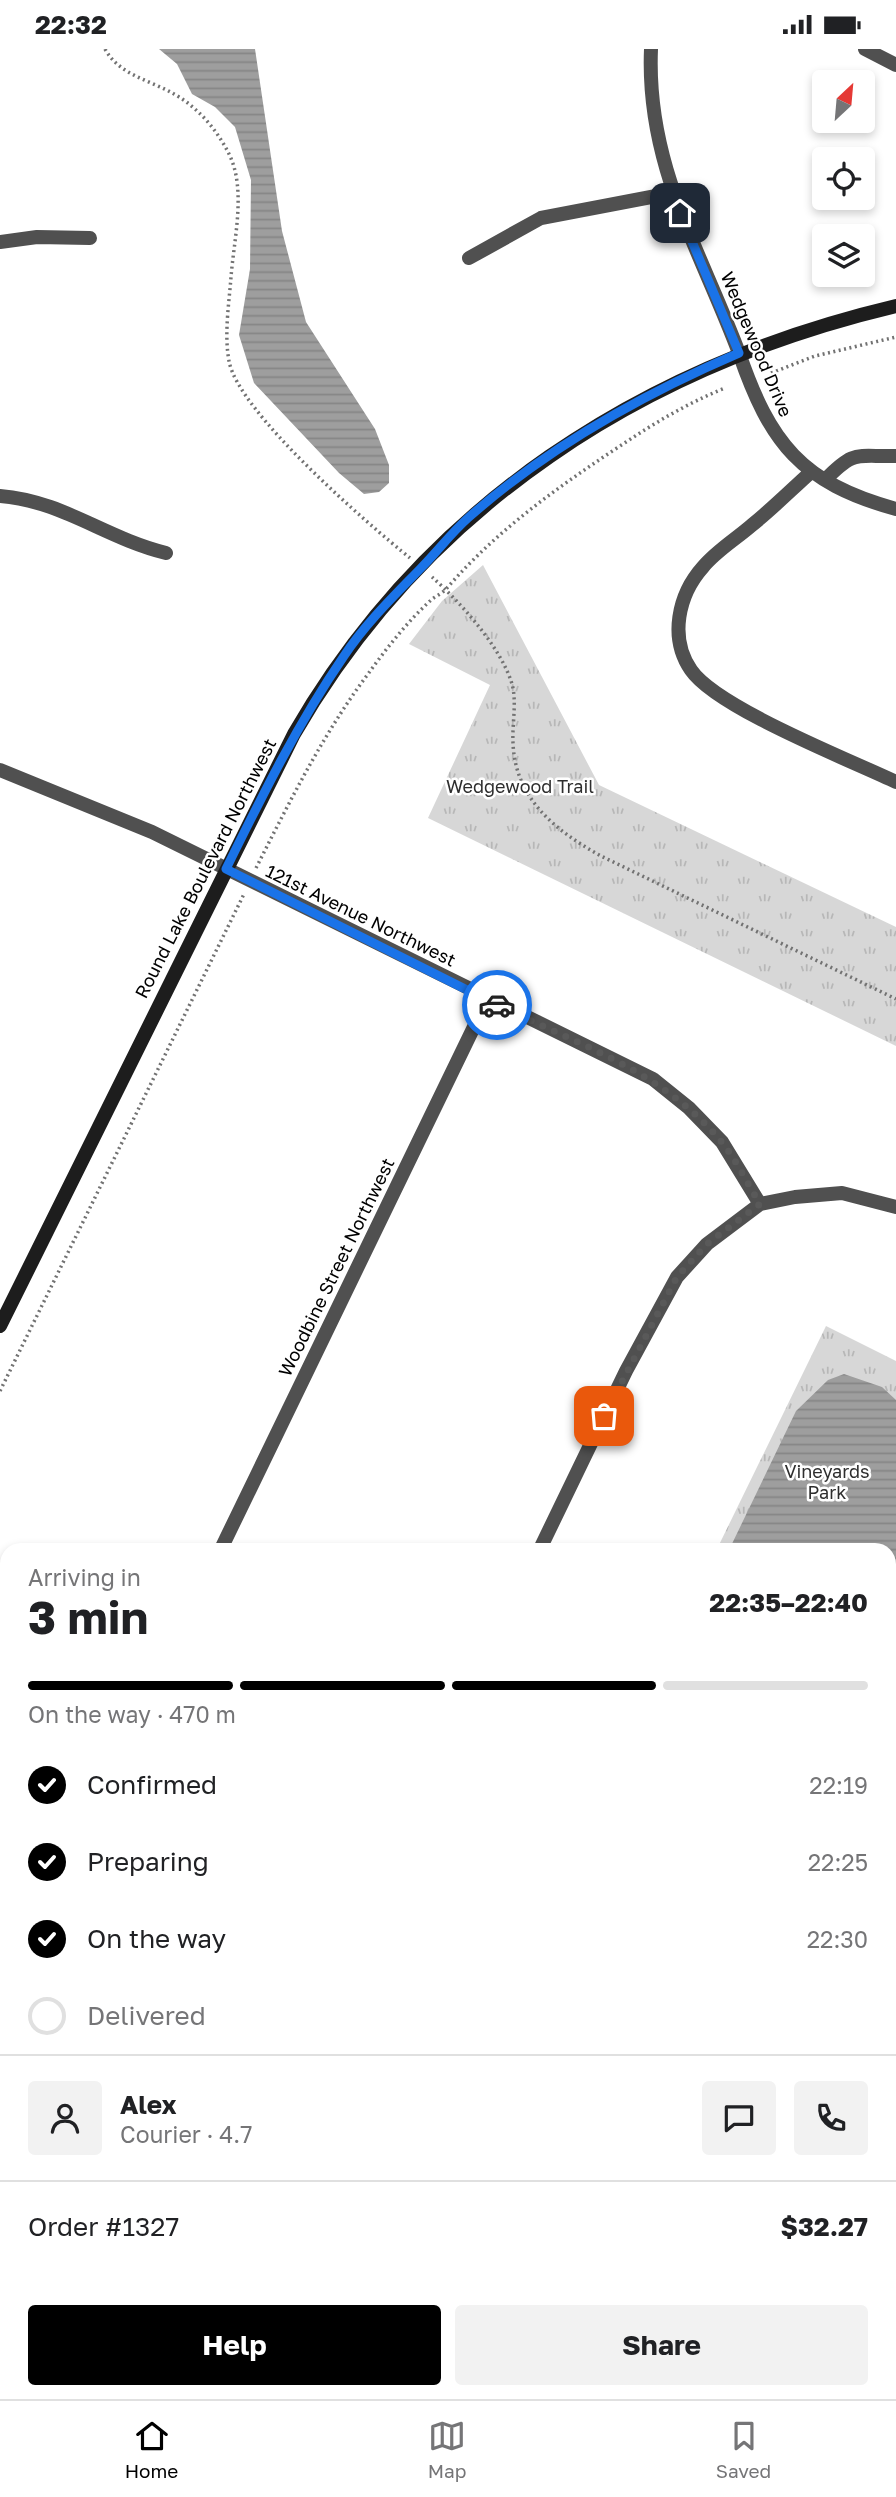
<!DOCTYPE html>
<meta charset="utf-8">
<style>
:root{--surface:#fff;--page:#f2f2f2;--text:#202124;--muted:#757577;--line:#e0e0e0;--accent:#000}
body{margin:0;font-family:"Golos Text",sans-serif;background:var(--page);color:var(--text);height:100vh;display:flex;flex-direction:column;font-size:26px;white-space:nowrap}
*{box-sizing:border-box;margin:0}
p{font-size:23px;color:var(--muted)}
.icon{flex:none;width:38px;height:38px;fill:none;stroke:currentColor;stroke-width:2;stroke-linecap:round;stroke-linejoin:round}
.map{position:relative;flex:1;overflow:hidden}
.side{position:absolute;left:0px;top:1494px;width:896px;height:856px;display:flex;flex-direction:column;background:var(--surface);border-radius:21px 21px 0 0;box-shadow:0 4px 10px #0003}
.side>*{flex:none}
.needle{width:46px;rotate:26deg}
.tools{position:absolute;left:812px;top:21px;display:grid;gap:14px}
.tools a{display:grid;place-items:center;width:63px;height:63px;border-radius:7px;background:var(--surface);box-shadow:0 4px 10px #0003;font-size:35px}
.pin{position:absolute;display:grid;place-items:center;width:60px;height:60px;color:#fff;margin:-30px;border-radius:14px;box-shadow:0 4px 10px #0006}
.courier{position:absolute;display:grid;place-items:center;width:70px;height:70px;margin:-35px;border:5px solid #1a73e8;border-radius:50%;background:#fff;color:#222;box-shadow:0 2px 9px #0007}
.headline em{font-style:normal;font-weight:700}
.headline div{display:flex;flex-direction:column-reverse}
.headline{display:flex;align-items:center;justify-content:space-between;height:119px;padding:0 28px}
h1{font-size:46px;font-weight:700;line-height:52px}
.bar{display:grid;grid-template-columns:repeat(4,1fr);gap:10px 7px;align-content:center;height:84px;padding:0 28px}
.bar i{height:9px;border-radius:5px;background:var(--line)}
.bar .selected{background:var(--accent)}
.bar p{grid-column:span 4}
.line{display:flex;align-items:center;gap:18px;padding:0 28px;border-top:2px solid var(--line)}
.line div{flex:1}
.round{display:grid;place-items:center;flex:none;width:74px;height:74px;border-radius:7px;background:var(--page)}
ol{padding:0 28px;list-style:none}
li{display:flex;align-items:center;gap:21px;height:77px}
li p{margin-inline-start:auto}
li .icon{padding:7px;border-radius:50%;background:var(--accent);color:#fff;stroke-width:4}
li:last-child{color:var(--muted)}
li i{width:38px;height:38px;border:4px solid var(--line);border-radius:50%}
.cta{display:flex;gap:14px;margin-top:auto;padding:14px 28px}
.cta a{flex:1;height:80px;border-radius:7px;background:var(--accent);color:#fff;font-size:28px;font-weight:700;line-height:80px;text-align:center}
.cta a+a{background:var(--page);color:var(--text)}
.status{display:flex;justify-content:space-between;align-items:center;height:49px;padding:0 35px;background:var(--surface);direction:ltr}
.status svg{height:19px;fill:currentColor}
.tab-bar{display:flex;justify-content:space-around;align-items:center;height:98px;border-top:2px solid var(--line);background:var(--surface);font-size:19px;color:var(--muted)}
.tab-bar a{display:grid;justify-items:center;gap:4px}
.tab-bar .selected{color:var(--accent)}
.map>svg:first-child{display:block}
</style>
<div class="status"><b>22:32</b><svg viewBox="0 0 49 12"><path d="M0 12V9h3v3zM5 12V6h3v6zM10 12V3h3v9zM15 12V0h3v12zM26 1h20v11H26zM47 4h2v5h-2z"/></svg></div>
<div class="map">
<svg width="896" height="2350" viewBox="0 0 896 2350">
<defs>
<pattern id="park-tufts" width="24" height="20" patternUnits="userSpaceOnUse" patternTransform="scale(1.75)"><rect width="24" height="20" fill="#d7d7d7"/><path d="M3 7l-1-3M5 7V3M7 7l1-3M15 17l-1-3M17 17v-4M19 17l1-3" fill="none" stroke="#b7b7b7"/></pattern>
<pattern id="water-rules" width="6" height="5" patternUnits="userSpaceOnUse" patternTransform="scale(1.75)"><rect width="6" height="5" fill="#9e9e9e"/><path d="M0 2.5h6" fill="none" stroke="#868686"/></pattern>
</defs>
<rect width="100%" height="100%" fill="#fff"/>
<path fill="url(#park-tufts)" d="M483,516l116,220 297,142v119l-468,-228 62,-133 -81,-41 33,-43z
M826,1277l70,35v375l-7,-4v-181h-173z"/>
<path fill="url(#water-rules)" d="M159,0h96l27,182 24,91 69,107 14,36v18l-10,9 -15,2 -25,-21 -85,-90 -15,-48 11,-66 1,-89 -16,-53 -20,-20 -23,-13 -15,-30z
M844,1325l38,13 14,13v208l-7,1v-58l-160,-1 67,-139 32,-31z"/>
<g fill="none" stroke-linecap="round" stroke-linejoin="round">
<path stroke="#727272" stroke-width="3.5" stroke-dasharray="2 3.5" stroke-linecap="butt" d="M105,0c14,26 45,31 69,45 25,14 44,37 56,62 16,35 4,83 1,121 -2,27 -7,57 -2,84 9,51 139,163 181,197
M771,324l44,-17 81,-19
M432,528c28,25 69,70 80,107 5,18 0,40 1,59 2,56 43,88 88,113l295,143
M256,819c34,-67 67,-134 112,-194 18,-25 39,-52 62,-73 5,-5 12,-7 17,-13 51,-59 111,-101 176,-144 33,-22 65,-41 102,-56
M0,1342l244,-497
M889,1632h7"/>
<path stroke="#505050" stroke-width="10" d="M0,2309l7,2
M525,2343l9,7"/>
<path stroke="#505050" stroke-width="14" d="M865,0l31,16
M0,193l37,-5 53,1
M469,209l72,-40 131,-25
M739,304c31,90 62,130 157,156
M811,423c-20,18 -39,37 -59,53 -16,14 -36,26 -49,42 -25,28 -34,71 -12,103 26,38 159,90 205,112
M825,431c30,-31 31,-23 71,-24
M0,447c63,5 105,42 166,57
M0,721l152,62 501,247 36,29 33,34 38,62 35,-7 47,-4 54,14
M220,1502l267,-551
M539,1502l87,-180 51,-94 30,-33 53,-40
M889,1700l7,4
M889,2143l7,-11
M0,2185l7,1
M16,2350l2,-7
M465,2350l2,-7
M782,2350l3,-7"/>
<path stroke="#505050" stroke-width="14" d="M651,0c-5,116 49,200 88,304
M0,1873l7,3
M889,2296l7,3"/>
<path stroke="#1d1d1d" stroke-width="14" d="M0,1277l294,-592c132,-229 348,-368 602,-428"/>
</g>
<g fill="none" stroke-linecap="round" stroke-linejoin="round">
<path stroke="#595959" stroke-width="7" stroke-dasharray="0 12.6" d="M497,956c79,38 166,67 223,135 16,19 27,43 40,64l-53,40 -30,33 -73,139"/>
<path stroke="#1a73e8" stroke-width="9" d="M497,956l-271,-136c36,-73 72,-146 118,-213 22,-33 50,-60 77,-88 16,-16 30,-35 47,-50 80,-71 173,-123 271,-165l-59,-140"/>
</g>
<g text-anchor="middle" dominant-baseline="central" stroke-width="5" stroke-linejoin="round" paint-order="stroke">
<g font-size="18" fill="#000" stroke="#fff">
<text transform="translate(757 295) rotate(67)">Wedgewood Drive</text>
<text transform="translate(205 819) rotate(-63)">Round Lake Boulevard Northwest</text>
<text transform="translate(361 866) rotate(26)">121st Avenue Northwest</text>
<text transform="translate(336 1218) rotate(-64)">Woodbine Street Northwest</text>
</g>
<g font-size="18" fill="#2e2e2e" stroke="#fff">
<text x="520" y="737">Wedgewood Trail</text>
<text x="827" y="1422">Vineyards<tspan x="827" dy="21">Park</tspan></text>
</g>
</g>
</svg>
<div class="tools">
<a><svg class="needle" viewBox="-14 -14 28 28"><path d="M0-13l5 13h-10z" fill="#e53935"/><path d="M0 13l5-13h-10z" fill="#757577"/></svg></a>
<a><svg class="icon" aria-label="locate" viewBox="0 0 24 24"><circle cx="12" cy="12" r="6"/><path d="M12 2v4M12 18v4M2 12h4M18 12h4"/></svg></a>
<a><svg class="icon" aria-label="layers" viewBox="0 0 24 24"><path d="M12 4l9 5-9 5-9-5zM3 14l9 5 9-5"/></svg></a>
</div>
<div class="pin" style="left:604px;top:1367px;background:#ea580c"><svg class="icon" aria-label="bag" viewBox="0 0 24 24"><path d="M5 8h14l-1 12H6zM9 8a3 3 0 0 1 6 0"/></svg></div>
<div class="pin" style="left:680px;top:164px;background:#1f2937"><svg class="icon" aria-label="home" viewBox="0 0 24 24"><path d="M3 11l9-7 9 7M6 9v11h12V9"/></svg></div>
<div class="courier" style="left:497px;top:956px"><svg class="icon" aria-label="car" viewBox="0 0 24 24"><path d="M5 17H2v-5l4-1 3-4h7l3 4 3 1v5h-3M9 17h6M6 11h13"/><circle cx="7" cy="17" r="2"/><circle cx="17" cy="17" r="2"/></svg></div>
<section class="side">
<div class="headline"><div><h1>3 min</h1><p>Arriving in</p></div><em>22:35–22:40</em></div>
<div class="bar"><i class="selected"></i><i class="selected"></i><i class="selected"></i><i></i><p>On the way · 470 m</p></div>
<ol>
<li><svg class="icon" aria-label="check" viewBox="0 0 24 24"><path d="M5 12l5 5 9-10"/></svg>Confirmed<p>22:19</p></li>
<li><svg class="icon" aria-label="check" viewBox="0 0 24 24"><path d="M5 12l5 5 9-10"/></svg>Preparing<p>22:25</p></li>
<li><svg class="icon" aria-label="check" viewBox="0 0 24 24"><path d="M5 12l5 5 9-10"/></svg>On the way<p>22:30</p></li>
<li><i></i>Delivered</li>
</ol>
<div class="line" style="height:126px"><a class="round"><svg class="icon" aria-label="person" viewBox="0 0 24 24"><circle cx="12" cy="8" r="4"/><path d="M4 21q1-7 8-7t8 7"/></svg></a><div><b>Alex</b><p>Courier · 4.7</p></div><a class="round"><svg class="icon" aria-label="chat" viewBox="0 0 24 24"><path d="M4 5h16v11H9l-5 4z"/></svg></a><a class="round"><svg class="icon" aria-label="phone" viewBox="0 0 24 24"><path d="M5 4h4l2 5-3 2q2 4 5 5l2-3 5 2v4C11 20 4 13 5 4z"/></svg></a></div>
<div class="line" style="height:91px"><div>Order #1327</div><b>$32.27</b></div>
<div class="cta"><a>Help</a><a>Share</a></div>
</section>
</div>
<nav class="tab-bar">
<a class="selected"><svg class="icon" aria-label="home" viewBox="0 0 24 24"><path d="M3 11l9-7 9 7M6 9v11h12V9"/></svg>Home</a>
<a><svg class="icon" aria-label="map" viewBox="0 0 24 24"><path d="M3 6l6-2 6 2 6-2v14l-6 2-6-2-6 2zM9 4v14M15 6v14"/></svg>Map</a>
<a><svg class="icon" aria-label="saved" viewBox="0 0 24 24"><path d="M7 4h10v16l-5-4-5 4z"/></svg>Saved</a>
</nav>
